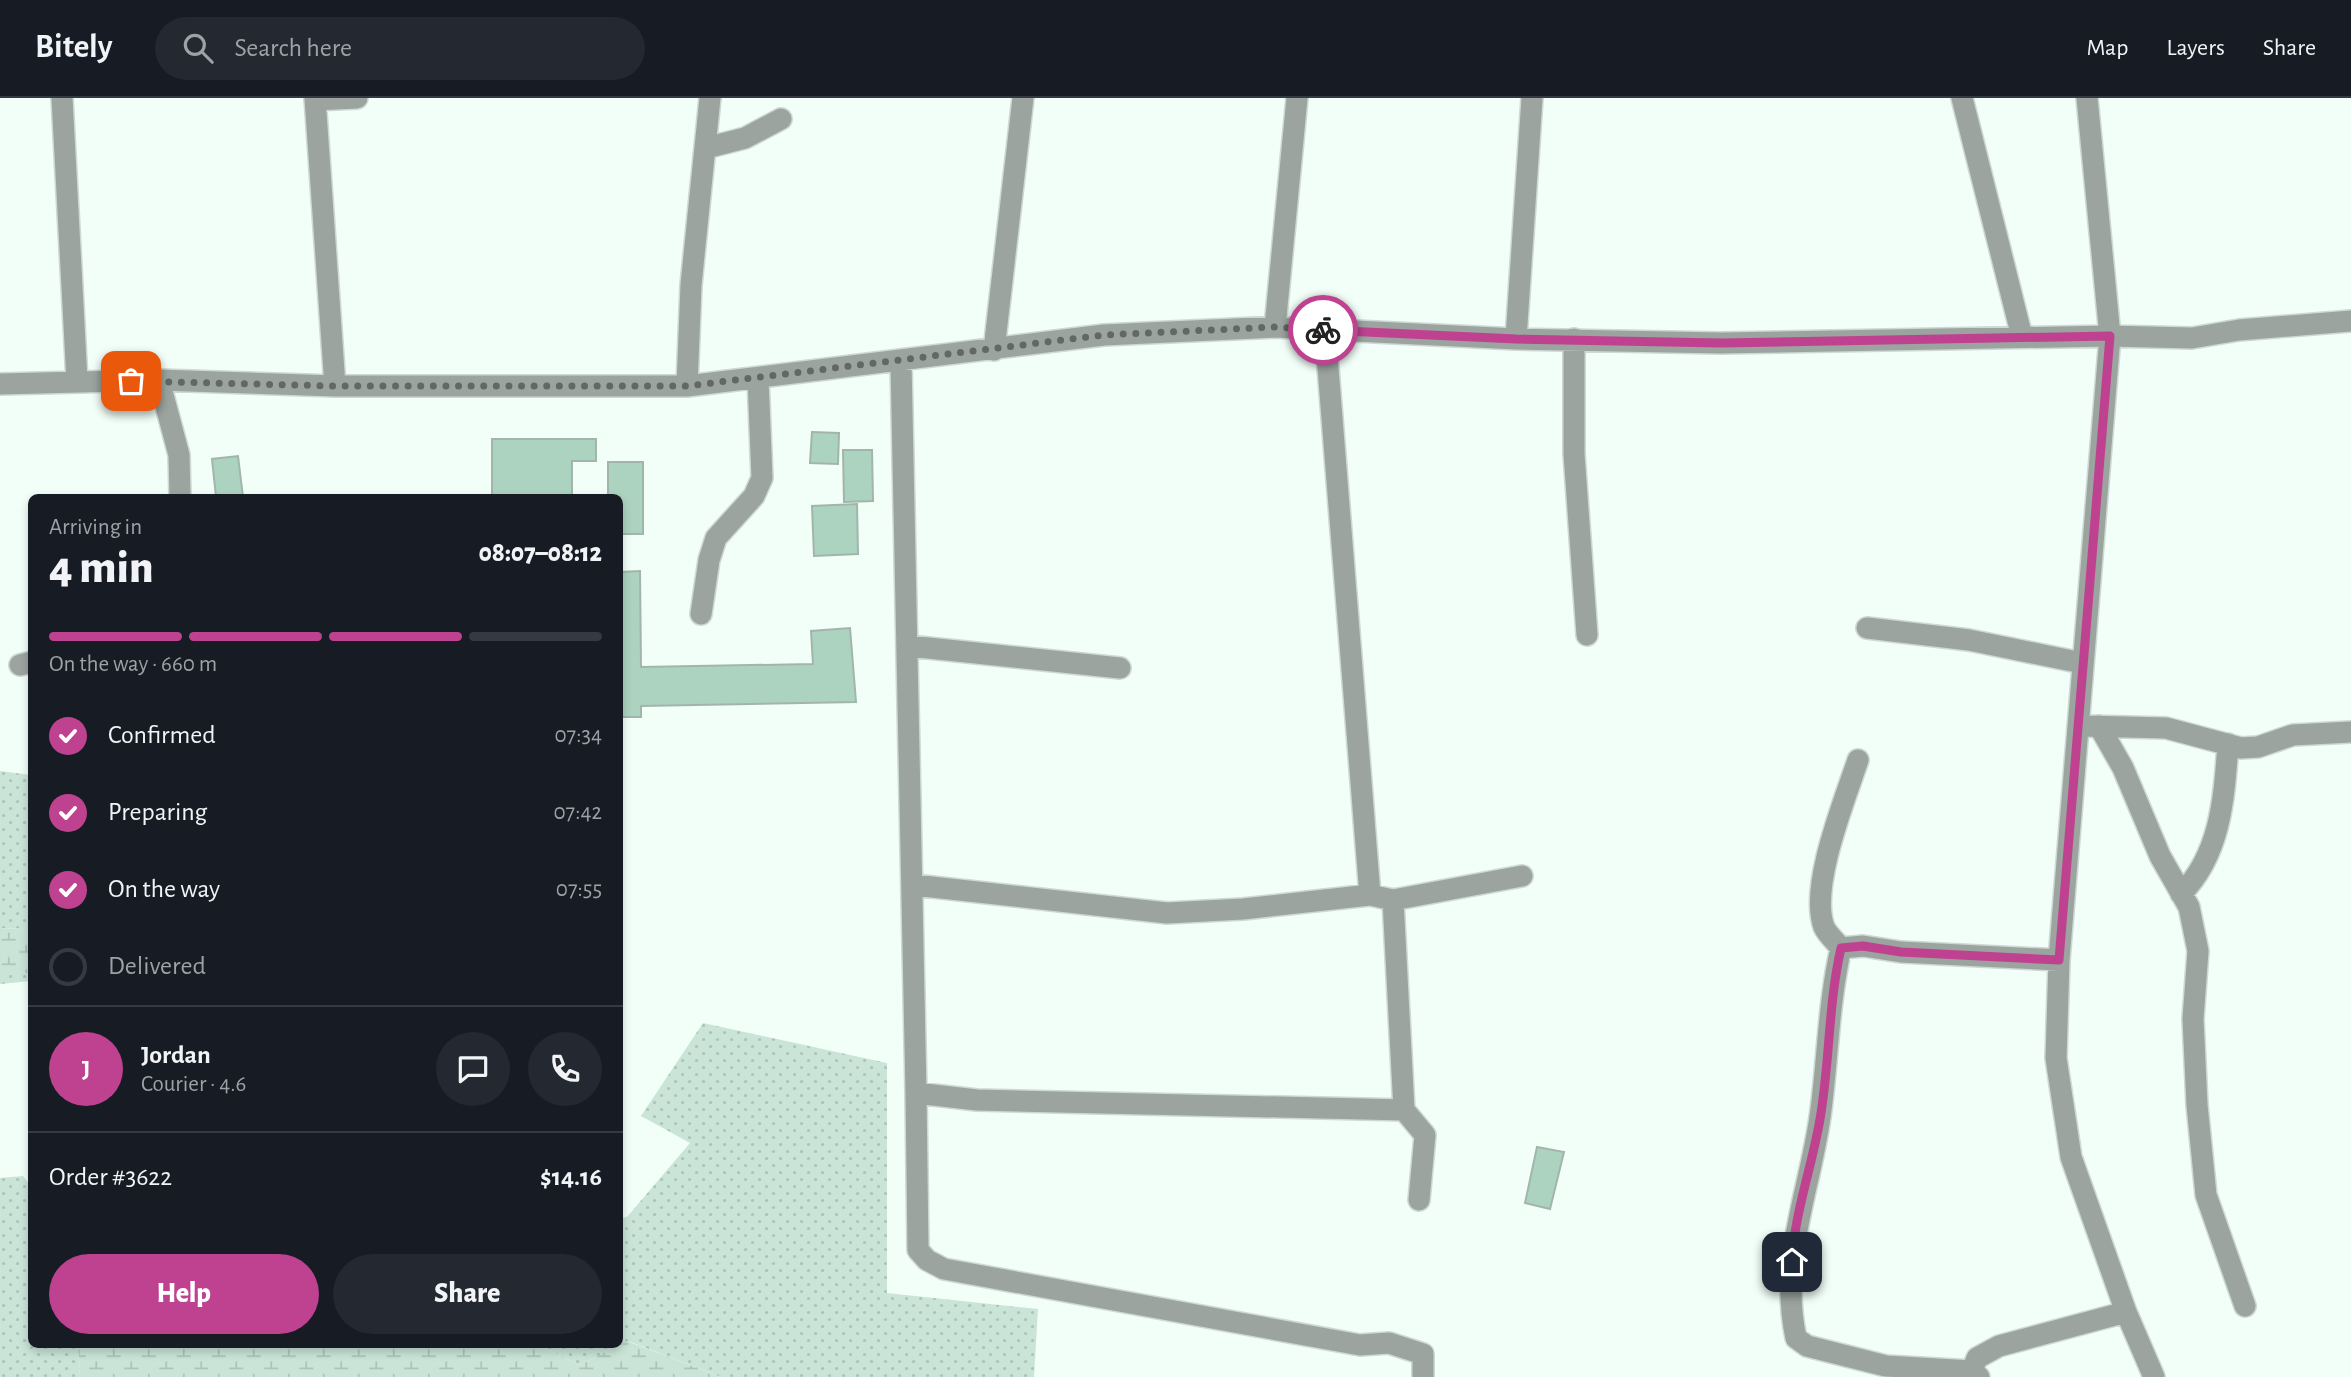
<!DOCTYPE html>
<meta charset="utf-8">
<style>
:root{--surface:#171b24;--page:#242831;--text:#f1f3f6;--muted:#9ea1a6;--line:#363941;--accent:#bf4291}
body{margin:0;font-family:"Alegreya Sans",sans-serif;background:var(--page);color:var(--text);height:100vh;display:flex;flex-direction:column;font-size:26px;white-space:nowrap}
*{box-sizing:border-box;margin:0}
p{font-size:23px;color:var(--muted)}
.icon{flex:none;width:38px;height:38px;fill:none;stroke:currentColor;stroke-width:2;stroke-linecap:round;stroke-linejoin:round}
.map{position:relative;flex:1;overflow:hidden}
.details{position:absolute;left:28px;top:396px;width:595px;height:854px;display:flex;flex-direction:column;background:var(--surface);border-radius:10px;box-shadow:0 4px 10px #0003}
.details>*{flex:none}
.pin{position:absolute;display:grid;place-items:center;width:60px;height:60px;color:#fff;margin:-30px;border-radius:14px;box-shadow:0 4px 10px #0006}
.courier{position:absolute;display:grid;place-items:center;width:70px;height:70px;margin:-35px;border:5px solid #bf4291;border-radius:50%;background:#fff;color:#222;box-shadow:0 2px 9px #0007}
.head em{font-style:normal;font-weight:800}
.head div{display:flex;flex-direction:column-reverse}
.head{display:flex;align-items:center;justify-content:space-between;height:119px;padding:0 21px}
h1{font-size:46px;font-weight:800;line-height:52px}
.bar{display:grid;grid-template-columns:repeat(4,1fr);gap:10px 7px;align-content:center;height:84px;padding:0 21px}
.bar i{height:9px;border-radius:5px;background:var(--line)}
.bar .current{background:var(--accent)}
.bar p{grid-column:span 4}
.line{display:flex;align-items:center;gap:18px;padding:0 21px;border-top:2px solid var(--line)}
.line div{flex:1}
.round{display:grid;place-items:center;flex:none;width:74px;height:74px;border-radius:37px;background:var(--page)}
ol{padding:0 21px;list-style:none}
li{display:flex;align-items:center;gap:21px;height:77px}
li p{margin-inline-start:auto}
li .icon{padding:7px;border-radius:50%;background:var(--accent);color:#fff;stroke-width:4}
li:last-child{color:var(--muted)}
li i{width:38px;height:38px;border:4px solid var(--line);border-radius:50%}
.cta{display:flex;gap:14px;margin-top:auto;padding:14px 21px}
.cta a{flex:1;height:80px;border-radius:42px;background:var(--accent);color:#fff;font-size:28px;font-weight:800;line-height:80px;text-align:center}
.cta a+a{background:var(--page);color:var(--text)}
header{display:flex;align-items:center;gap:42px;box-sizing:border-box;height:98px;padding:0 35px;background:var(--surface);border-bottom:2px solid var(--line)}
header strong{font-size:33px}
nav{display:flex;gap:38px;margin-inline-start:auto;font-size:24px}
.search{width:490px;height:63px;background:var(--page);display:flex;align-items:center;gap:18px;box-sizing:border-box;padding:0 24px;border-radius:38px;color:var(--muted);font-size:26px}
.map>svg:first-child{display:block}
</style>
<header>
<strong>Bitely</strong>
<div class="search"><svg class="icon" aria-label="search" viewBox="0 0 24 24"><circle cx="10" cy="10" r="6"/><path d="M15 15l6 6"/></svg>Search here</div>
<nav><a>Map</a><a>Layers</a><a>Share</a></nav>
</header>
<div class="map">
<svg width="2351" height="1279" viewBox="0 0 2351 1279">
<defs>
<pattern id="grass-dots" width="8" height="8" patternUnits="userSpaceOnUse" patternTransform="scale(1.75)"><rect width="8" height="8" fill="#cae5d8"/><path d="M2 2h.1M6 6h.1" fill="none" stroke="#acc4b9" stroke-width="1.8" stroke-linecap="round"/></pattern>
<pattern id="wetland-marsh" width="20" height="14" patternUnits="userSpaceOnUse" patternTransform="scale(1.75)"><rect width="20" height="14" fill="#cae5d8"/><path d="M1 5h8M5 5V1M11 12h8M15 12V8" fill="none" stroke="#acc4b9"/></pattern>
</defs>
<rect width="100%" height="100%" fill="#f2fef8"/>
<path fill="url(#grass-dots)" d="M0,673l31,4v154l-31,-1z
M9,873l22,2v8l-31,3v-12z
M703,925l184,40v230l151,16 -4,68h-313l-93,-36 -48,24 -44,-21h84v-126l7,-1 63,-74 -49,-27z
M23,1078l8,10 1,158h46l2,33h-80v-199z"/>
<path fill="url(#wetland-marsh)" d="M0,830l31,1v44l-31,-1z
M627,1243l94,36h-641l-2,-33h458l44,21z"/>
<path fill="#acd3c0" stroke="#a2b5ab" stroke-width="2" d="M812,334l27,1 -1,31 -28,-1z
M492,341h104v22h-24v34l-80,1z
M843,352h29l1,51 -29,1z
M238,358l5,41h-27l-4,-38z
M608,364h35v72h-23v-37h-12z
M857,406l1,50 -44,2 -2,-50z
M640,473l1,96 172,-3 -2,-33 39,-3 6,74 -215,4v11h-19l-2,-145z
M1537,1049l27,5 -14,57 -25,-6z"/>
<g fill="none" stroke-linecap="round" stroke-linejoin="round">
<defs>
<path id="minor" d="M62,0l15,283
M315,0l20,288
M1962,0l60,239
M2087,0l23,238 -51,624 -3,98 15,99 55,155 28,65
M315,2l42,-2
M706,50l39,-10 36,-19
M1275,229l22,-229
M1325,232l45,565
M1516,241l16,-241
M1574,241v115l13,181
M994,252l29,-252
M901,264l15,731 61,7 427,10 21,25 -6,65
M159,282l20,75 1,42
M0,286l159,-4 176,6h352l417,-51 171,-8 241,12 205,4 389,-7 82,2 47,-8 112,-9
M687,288l4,-101 19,-187
M701,516l8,-54 7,-22 38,-42 8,-18 -4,-100
M1867,530l102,12 113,23
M909,548l211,22
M20,567l12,-3
M2087,628l79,2 75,20 17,-1 35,-12 58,-3
M2099,628l24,42 37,88 29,51 9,44 -5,68 4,86 9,90 39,111
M1858,662c-13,39 -49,127 -34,167 3,7 12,15 17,21 -13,56 -13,113 -21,169 -11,77 -41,142 -24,221l11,8 79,20 86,5 7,6
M914,787l253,28 76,-4 127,-14 23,5 129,-24
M2181,796c40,-40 43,-96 47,-150
M1393,802l11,210
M1841,850l22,-2 38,6 158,8
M916,995l2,157 9,10 17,9 416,76 29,-2 34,11v23
M1972,1273l5,-13 22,-12 127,-34"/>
</defs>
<use href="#minor" stroke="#ced9d4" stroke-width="24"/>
<use href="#minor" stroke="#9ca4a0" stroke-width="21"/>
</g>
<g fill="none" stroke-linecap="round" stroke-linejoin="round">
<path stroke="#606965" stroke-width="7" stroke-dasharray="0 12.6" d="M131,283l204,5h352l417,-51 171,-8 48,3"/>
<path stroke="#bf4291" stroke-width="9" d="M1323,232l193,9 205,4 389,-7 -51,624 -158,-8 -38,-6 -22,2c-13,57 -11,114 -21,171 -8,48 -26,95 -28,143"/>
</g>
</svg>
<div class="pin" style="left:131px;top:283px;background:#ea580c"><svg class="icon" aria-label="bag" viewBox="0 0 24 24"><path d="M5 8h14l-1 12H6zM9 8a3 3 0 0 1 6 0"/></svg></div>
<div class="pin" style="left:1792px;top:1164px;background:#1f2937"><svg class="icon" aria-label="home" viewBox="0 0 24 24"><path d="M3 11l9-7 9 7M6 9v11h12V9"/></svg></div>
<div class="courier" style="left:1323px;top:232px"><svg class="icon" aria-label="bike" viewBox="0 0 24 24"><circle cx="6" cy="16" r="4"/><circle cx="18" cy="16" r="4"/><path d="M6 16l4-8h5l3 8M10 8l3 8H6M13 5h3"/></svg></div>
<section class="details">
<div class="head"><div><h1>4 min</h1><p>Arriving in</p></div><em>08:07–08:12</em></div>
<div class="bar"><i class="current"></i><i class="current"></i><i class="current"></i><i></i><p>On the way · 660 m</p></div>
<ol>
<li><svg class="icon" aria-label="check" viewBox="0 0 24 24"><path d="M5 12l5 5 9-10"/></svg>Confirmed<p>07:34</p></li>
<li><svg class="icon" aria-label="check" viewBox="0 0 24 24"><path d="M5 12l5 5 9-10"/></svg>Preparing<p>07:42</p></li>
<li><svg class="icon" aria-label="check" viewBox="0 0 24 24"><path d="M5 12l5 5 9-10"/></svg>On the way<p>07:55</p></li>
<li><i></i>Delivered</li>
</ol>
<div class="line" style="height:126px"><b class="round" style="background:var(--accent);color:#fff">J</b><div><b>Jordan</b><p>Courier · 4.6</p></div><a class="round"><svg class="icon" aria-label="chat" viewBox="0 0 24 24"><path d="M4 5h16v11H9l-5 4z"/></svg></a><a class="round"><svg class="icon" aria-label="phone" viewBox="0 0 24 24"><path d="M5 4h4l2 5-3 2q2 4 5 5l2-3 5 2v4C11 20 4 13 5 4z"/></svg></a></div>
<div class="line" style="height:91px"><div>Order #3622</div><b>$14.16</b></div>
<div class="cta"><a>Help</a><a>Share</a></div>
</section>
</div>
